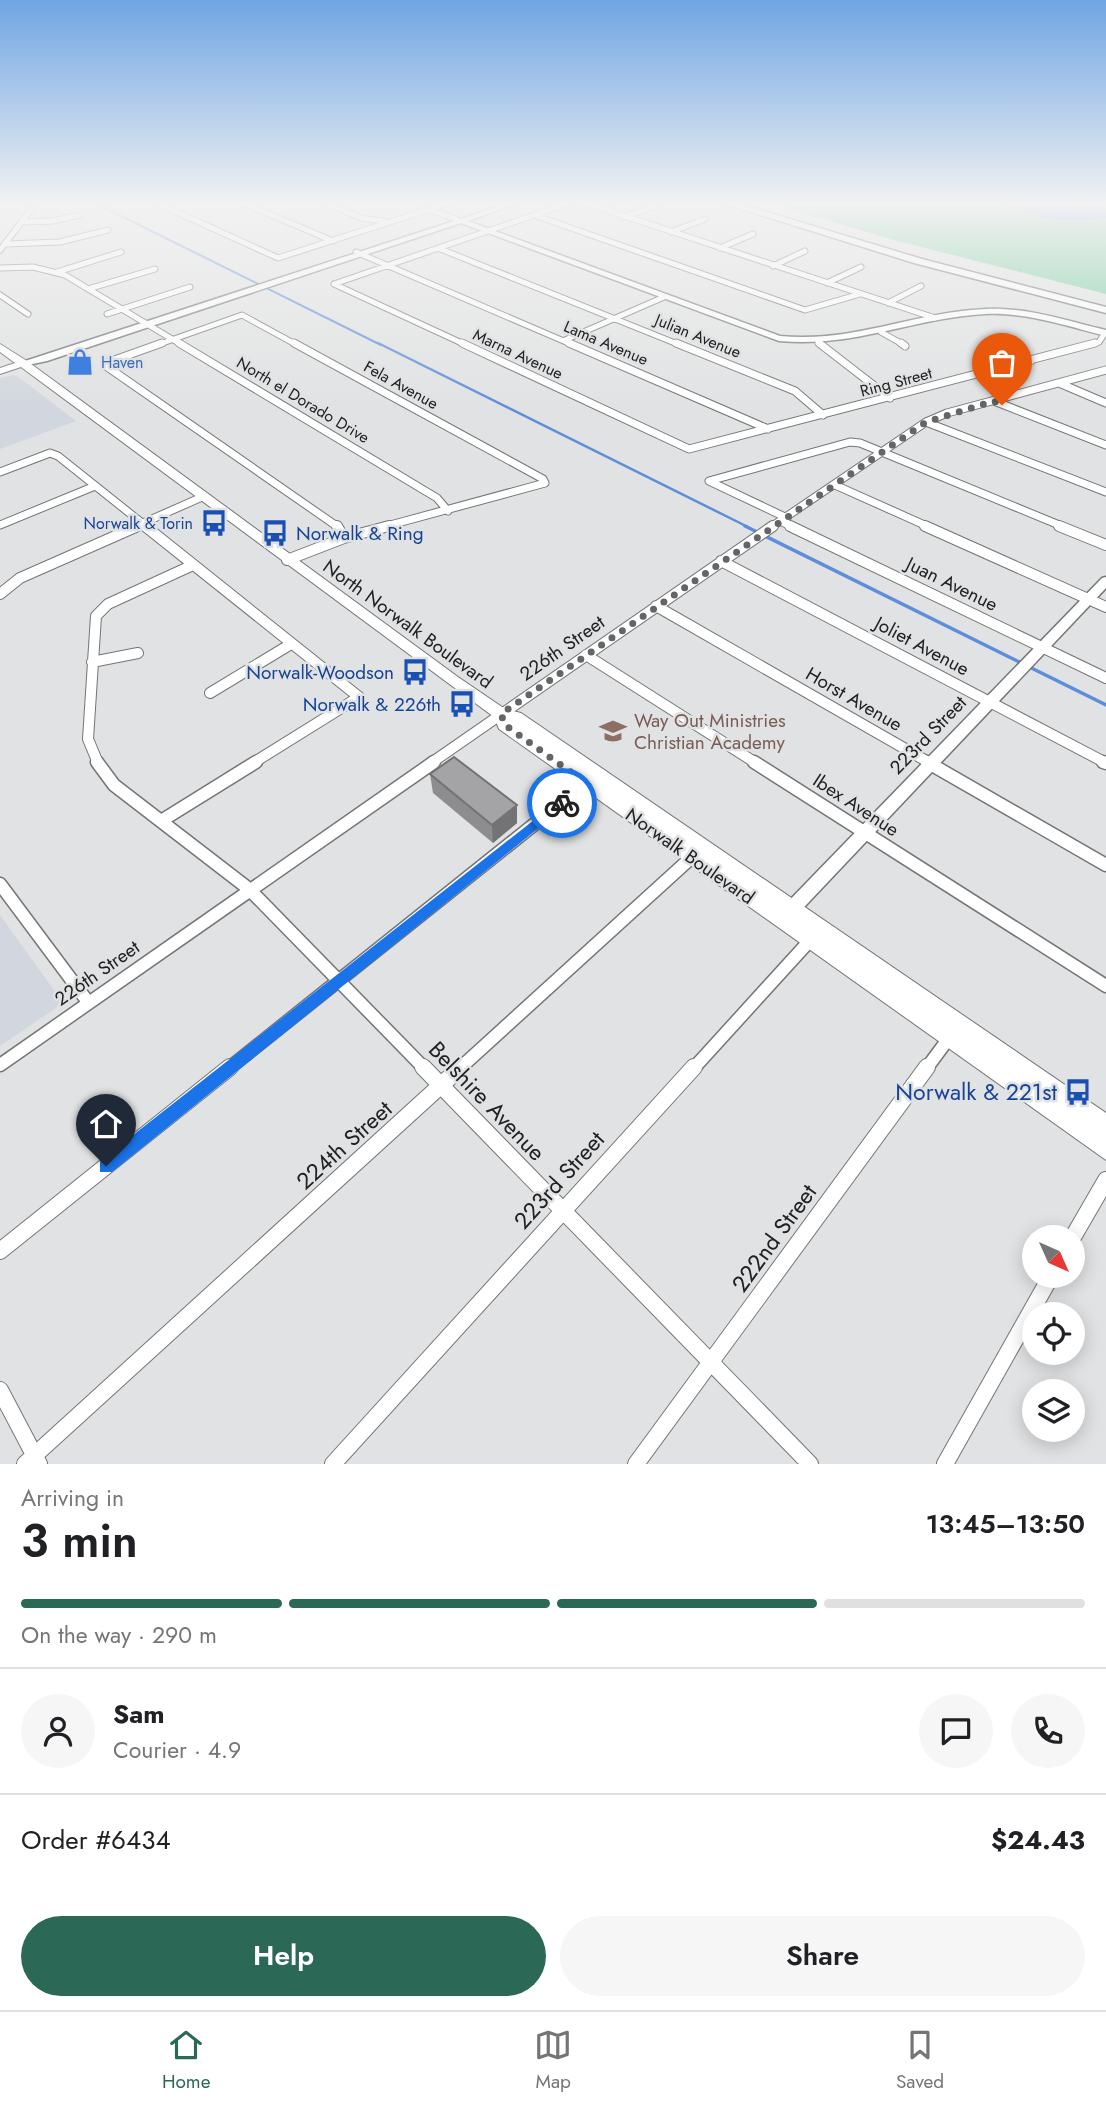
<!DOCTYPE html>
<meta charset="utf-8">
<style>
:root{--surface:#fff;--page:#f6f6f6;--text:#202124;--muted:#757577;--line:#e0e0e0;--accent:#2b6956}
body{margin:0;font-family:Jost,sans-serif;background:var(--page);color:var(--text);height:100vh;display:flex;flex-direction:column;font-size:26px;white-space:nowrap}
*{box-sizing:border-box;margin:0}
p{font-size:23px;color:var(--muted)}
.icon{flex:none;width:38px;height:38px;fill:none;stroke:currentColor;stroke-width:2;stroke-linecap:round;stroke-linejoin:round}
.map{position:relative;height:1464px;overflow:hidden}
.details{display:flex;flex-direction:column;background:var(--surface);flex:1}
.details>*{flex:none}
.needle{width:46px;rotate:135deg}
.tools{position:absolute;left:1022px;top:1225px;display:grid;gap:14px}
.tools a{display:grid;place-items:center;width:63px;height:63px;border-radius:50%;background:var(--surface);box-shadow:0 4px 18px #0003;font-size:35px}
.pin{position:absolute;display:grid;place-items:center;width:60px;height:60px;color:#fff;margin:-72px -30px;border-radius:50% 50% 50% 0;rotate:-45deg;box-shadow:0 0 7px #0007}
.pin .icon{rotate:45deg}
.courier{position:absolute;display:grid;place-items:center;width:70px;height:70px;margin:-35px;border:5px solid #1a73e8;border-radius:50%;background:#fff;color:#222;box-shadow:0 2px 9px #0007}
.overview em{font-style:normal;font-weight:600}
.overview div{display:flex;flex-direction:column-reverse}
.overview{display:flex;align-items:center;justify-content:space-between;height:119px;padding:0 21px}
h1{font-size:46px;font-weight:600;line-height:52px}
.bar{display:grid;grid-template-columns:repeat(4,1fr);gap:10px 7px;align-content:center;height:84px;padding:0 21px}
.bar i{height:9px;border-radius:5px;background:var(--line)}
.bar .active{background:var(--accent)}
.bar p{grid-column:span 4}
.line{display:flex;align-items:center;gap:18px;padding:0 21px;border-top:2px solid var(--line)}
.line div{flex:1}
.round{display:grid;place-items:center;flex:none;width:74px;height:74px;border-radius:37px;background:var(--page)}
.cta{display:flex;gap:14px;margin-top:auto;padding:14px 21px}
.cta a{flex:1;height:80px;border-radius:42px;background:var(--accent);color:#fff;font-size:28px;font-weight:600;line-height:80px;text-align:center}
.cta a+a{background:var(--page);color:var(--text)}
.tabs{display:flex;justify-content:space-around;align-items:center;height:98px;border-top:2px solid var(--line);background:var(--surface);font-size:19px;color:var(--muted)}
.tabs a{display:grid;justify-items:center;gap:4px}
.tabs .active{color:var(--accent)}
.map>svg:first-child{display:block}
</style>
<div class="map">
<svg width="1106" height="1464" viewBox="0 0 1106 1464">
<rect width="100%" height="100%" fill="#e1e2e3"/>
<path fill="#d2d6de" d="M13,375l4,1 59,45 -76,28v-71z
M0,915l61,85 -5,8 -56,38z"/>
<path fill="#79cda0" d="M769,203h337v91l-212,-54z"/>
<path fill="#5d8edb" d="M1094,203l12,9v6c-33,5 -75,3 -105,-15z"/>
<g fill="none" stroke-linecap="round" stroke-linejoin="round">
<path stroke="#5d8edb" stroke-width="2" d="M95,203l286,142"/>
<path stroke="#5d8edb" stroke-width="2.5" d="M378,343l370,184"/>
<path stroke="#5d8edb" stroke-width="3.5" d="M745,526l361,179"/>
<defs>
<path id="street-far4" d="M157,203l121,55 171,-55
M243,203l90,38
M325,203l36,15 23,3
M585,203l350,115
M430,210l26,9
M534,215l271,95 55,-16
M623,217l35,-12
M21,222l31,-1 28,-6
M671,232l34,-13
M5,244l55,-2 48,-12
M438,248l242,97
M720,248l33,-14
M0,250l36,-47
M356,252l217,93
M773,266l32,-15
M0,268l33,-1 32,8 117,70
M57,272l64,-20
M827,283l34,-16
M334,284l132,61
M334,284l235,-81
M88,289l67,-20
M0,295l28,19
M888,303l33,-17
M107,314l83,-27
M881,332l23,13
M565,340l99,-43
M819,343l3,2
M157,345l85,-30 55,30
M1089,345l10,-3 6,-9"/>
<path id="street-far3" d="M162,343l-56,20v3l232,161
M179,343l258,155 11,13
M294,343l249,136 2,4 -162,44
M462,343l227,106 406,-106
M569,343l199,86
M676,343l119,48 28,24
M819,343l71,55
M901,343l4,3
M1004,346l27,15
M1059,383l47,20
M994,401l112,44
M926,422l180,70
M0,472l50,-19 8,3 89,71
M835,485l94,42
M787,518l-78,-37 141,-39 10,1 204,84
M782,522l11,5
M0,525l95,-39
M134,527l68,-30
M771,527l155,-105 21,-9 159,-43"/>
<path id="street-far2" d="M145,526l214,171 -106,66
M337,526l7,12
M790,526l316,152
M925,526l181,81
M1059,526l47,19
M344,538l45,-12
M287,560l57,-22
M721,561l385,202
M0,594l20,-16 118,-52
M656,606l274,157
M586,655l170,108
M92,662l46,-9
M210,693l81,-49
M98,763l-10,-24 8,-123 12,-12 85,-39
M431,763l342,-237"/>
<path id="street-far1" d="M97,762l17,23 135,104 176,180
M754,762l352,224
M927,762l179,103
M1103,762l3,1
M161,821l95,-59
M0,884l88,118
M0,1065l434,-303
M228,1069l363,-290
M459,1069l233,-212
M693,1069l121,-133
M926,1069l23,-31"/>
<path id="street" d="M423,1067l387,397
M1073,1237l33,-57
M0,1251l230,-184
M0,1390l39,74
M25,1464l436,-397
M333,1464l361,-397
M636,1464l291,-397
M945,1464l106,-188"/>
<path id="secondary" d="M507,203h11l-50,18 312,115c76,7 133,-24 206,-27 41,-2 81,12 120,21v6c-39,-10 -80,-24 -121,-22 -73,4 -129,34 -206,27l-318,-118 -414,138 -24,5 -4,-3 435,-142v-3l7,1z
M1106,577v11l-315,333 -6,2 -6,-2 -2,-5 2,-5 323,-333z"/>
<path id="primary" d="M0,344l27,17 431,316 47,32 16,4 585,400v47l-607,-431 -5,-12 -473,-350 -21,7v-6l15,-5 -15,-11z"/>
<path id="highway" d="M722,203h15l185,56 184,48v6l-192,-50z"/>
</defs>
<use href="#street-far4" stroke="#747576" stroke-width="7"/>
<use href="#street-far3" stroke="#747576" stroke-width="9"/>
<use href="#street-far2" stroke="#747576" stroke-width="12"/>
<use href="#street-far1" stroke="#747576" stroke-width="15"/>
<use href="#street" stroke="#747576" stroke-width="18"/>
<use href="#secondary" stroke="#747576" stroke-width="3"/>
<use href="#primary" stroke="#747576" stroke-width="2"/>
<use href="#highway" stroke="#747576" stroke-width="3"/>
<use href="#street-far4" stroke="#fff" stroke-width="5"/>
<use href="#street-far3" stroke="#fff" stroke-width="7"/>
<use href="#street-far2" stroke="#fff" stroke-width="10"/>
<use href="#street-far1" stroke="#fff" stroke-width="12"/>
<use href="#street" stroke="#fff" stroke-width="16"/>
<use href="#secondary" fill="#fff" fill-rule="evenodd"/>
<use href="#primary" fill="#fff" fill-rule="evenodd"/>
<use href="#highway" fill="#fff" fill-rule="evenodd"/>
</g>
<path fill="#8d8c8e" d="M430,774l87,49 -24,20 -60,-50z"/>
<path fill="#737274" d="M517,805v18l-24,20 -1,-18z"/>
<path fill="#a4a3a5" stroke="#737274" stroke-width="2" d="M454,757l63,48 -25,20 -62,-51z"/>
<linearGradient id="sky" x2="0" y2="1"><stop stop-color="#70a5e3"/><stop offset="0.5" stop-color="#f2f2f2"/><stop offset="1" stop-color="#f2f2f2" stop-opacity="0"/></linearGradient>
<rect width="1106" height="408" fill="url(#sky)"/>
<path fill="#1a73e8" d="M562,798l6,5 -2,3 -454,366h-12v-11z"/>
<g fill="none" stroke-linecap="round" stroke-linejoin="round">
<path stroke="#646566" stroke-width="7" stroke-dasharray="0 12.6" d="M562,803l24,-20 -81,-58 -4,-11 425,-292 68,-21 8,4"/>
</g>
<defs>
<symbol id="shop-bare" viewBox="-9 -9 18 18"><path d="M-5-2.5h2.3a2.7 3.5 0 0 1 5.4 0H5L5.5 6h-11ZM-1.5-2.5h3a1.5 2.3 0 0 0-3 0Z" fill="#3f7fe0" stroke="#e1e2e3" stroke-width="2.5" paint-order="stroke"/></symbol>
<symbol id="bus-bare" viewBox="-9 -9 18 18"><path d="M-5-6H5V4H4V6H2V4H-2V6H-4V4H-5ZM-3.5-4V0h7V-4ZM-3.5 1.2v1.5H-2V1.2ZM2 1.2v1.5H3.5V1.2Z" fill="#1a4fb4" stroke="#e1e2e3" stroke-width="2.5" paint-order="stroke"/></symbol>
<symbol id="school-bare" viewBox="-9 -9 18 18"><path d="M0-5L7-2L0 1L-7-2ZM-4 1L0 2.5L4 1V4Q0 6-4 4Z" fill="#8d6e63" stroke="#e1e2e3" stroke-width="2.5" paint-order="stroke"/></symbol>
</defs>
<g fill-rule="evenodd">
<use href="#shop-bare" x="61" y="343" width="38" height="38"/>
<use href="#bus-bare" x="195" y="504" width="38" height="38"/>
<use href="#bus-bare" x="256" y="514" width="38" height="38"/>
<use href="#bus-bare" x="396" y="653" width="38" height="38"/>
<use href="#bus-bare" x="443" y="685" width="38" height="38"/>
<use href="#school-bare" x="594" y="712" width="38" height="38"/>
<use href="#bus-bare" x="1059" y="1073" width="38" height="38"/>
</g>
<g text-anchor="middle" dominant-baseline="central" stroke-width="5" stroke-linejoin="round" paint-order="stroke">
<g font-size="16" fill="#212122" stroke="#e1e2e3">
<text transform="translate(698 336) rotate(22)">Julian Avenue</text>
<text transform="translate(606 343) rotate(23)">Lama Avenue</text>
<text transform="translate(518 354) rotate(25)">Marna Avenue</text>
<text transform="translate(896 382) rotate(-15)">Ring Street</text>
<text transform="translate(401 385) rotate(29)">Fela Avenue</text>
<text transform="translate(303 400) rotate(31)">North el Dorado Drive</text>
</g>
<g font-size="16" fill="#366cbe" stroke="#e1e2e3" text-anchor="start">
<text x="101" y="362">Haven</text>
</g>
<g font-size="16" fill="#164399" stroke="#e1e2e3" text-anchor="end">
<text x="193" y="523">Norwalk &amp; Torin</text>
</g>
<g font-size="19" fill="#164399" stroke="#e1e2e3" text-anchor="end">
<text x="296" y="533" text-anchor="start">Norwalk &amp; Ring</text>
<text x="394" y="672">Norwalk-Woodson</text>
<text x="441" y="704">Norwalk &amp; 226th</text>
</g>
<g font-size="19" fill="#212122" stroke="#e1e2e3">
<text transform="translate(952 584) rotate(26)">Juan Avenue</text>
<text transform="translate(408 624) rotate(36)">North Norwalk Boulevard</text>
<text transform="translate(922 646) rotate(28)">Joliet Avenue</text>
<text transform="translate(562 648) rotate(-35)">226th Street</text>
<text transform="translate(854 699) rotate(30)">Horst Avenue</text>
<text transform="translate(928 735) rotate(-46)">223rd Street</text>
<text transform="translate(856 805) rotate(33)">Ibex Avenue</text>
<text transform="translate(690 856) rotate(35)">Norwalk Boulevard</text>
<text transform="translate(97 973) rotate(-35)">226th Street</text>
</g>
<g font-size="19" fill="#785e54" stroke="#e1e2e3" text-anchor="start">
<text x="634" y="720">Way Out Ministries<tspan x="634" dy="22">Christian Academy</tspan></text>
</g>
<g font-size="23" fill="#164399" stroke="#e1e2e3" text-anchor="end">
<text x="1057" y="1092">Norwalk &amp; 221st</text>
</g>
<g font-size="23" fill="#212122" stroke="#e1e2e3">
<text transform="translate(487 1101) rotate(46)">Belshire Avenue</text>
<text transform="translate(344 1145) rotate(-42)">224th Street</text>
<text transform="translate(559 1180) rotate(-48)">223rd Street</text>
<text transform="translate(774 1238) rotate(-54)">222nd Street</text>
</g>
</g>
</svg>
<div class="tools">
<a><svg class="needle" viewBox="-14 -14 28 28"><path d="M0-13l5 13h-10z" fill="#e53935"/><path d="M0 13l5-13h-10z" fill="#757577"/></svg></a>
<a><svg class="icon" aria-label="locate" viewBox="0 0 24 24"><circle cx="12" cy="12" r="6"/><path d="M12 2v4M12 18v4M2 12h4M18 12h4"/></svg></a>
<a><svg class="icon" aria-label="layers" viewBox="0 0 24 24"><path d="M12 4l9 5-9 5-9-5zM3 14l9 5 9-5"/></svg></a>
</div>
<div class="pin" style="left:1002px;top:405px;background:#ea580c"><svg class="icon" aria-label="bag" viewBox="0 0 24 24"><path d="M5 8h14l-1 12H6zM9 8a3 3 0 0 1 6 0"/></svg></div>
<div class="pin" style="left:106px;top:1166px;background:#1f2937"><svg class="icon" aria-label="home" viewBox="0 0 24 24"><path d="M3 11l9-7 9 7M6 9v11h12V9"/></svg></div>
<div class="courier" style="left:562px;top:803px"><svg class="icon" aria-label="bike" viewBox="0 0 24 24"><circle cx="6" cy="16" r="4"/><circle cx="18" cy="16" r="4"/><path d="M6 16l4-8h5l3 8M10 8l3 8H6M13 5h3"/></svg></div>
</div>
<section class="details">
<div class="overview"><div><h1>3 min</h1><p>Arriving in</p></div><em>13:45–13:50</em></div>
<div class="bar"><i class="active"></i><i class="active"></i><i class="active"></i><i></i><p>On the way · 290 m</p></div>
<div class="line" style="height:126px"><a class="round"><svg class="icon" aria-label="person" viewBox="0 0 24 24"><circle cx="12" cy="8" r="4"/><path d="M4 21q1-7 8-7t8 7"/></svg></a><div><b>Sam</b><p>Courier · 4.9</p></div><a class="round"><svg class="icon" aria-label="chat" viewBox="0 0 24 24"><path d="M4 5h16v11H9l-5 4z"/></svg></a><a class="round"><svg class="icon" aria-label="phone" viewBox="0 0 24 24"><path d="M5 4h4l2 5-3 2q2 4 5 5l2-3 5 2v4C11 20 4 13 5 4z"/></svg></a></div>
<div class="line" style="height:91px"><div>Order #6434</div><b>$24.43</b></div>
<div class="cta"><a>Help</a><a>Share</a></div>
</section>
<nav class="tabs">
<a class="active"><svg class="icon" aria-label="home" viewBox="0 0 24 24"><path d="M3 11l9-7 9 7M6 9v11h12V9"/></svg>Home</a>
<a><svg class="icon" aria-label="map" viewBox="0 0 24 24"><path d="M3 6l6-2 6 2 6-2v14l-6 2-6-2-6 2zM9 4v14M15 6v14"/></svg>Map</a>
<a><svg class="icon" aria-label="saved" viewBox="0 0 24 24"><path d="M7 4h10v16l-5-4-5 4z"/></svg>Saved</a>
</nav>
